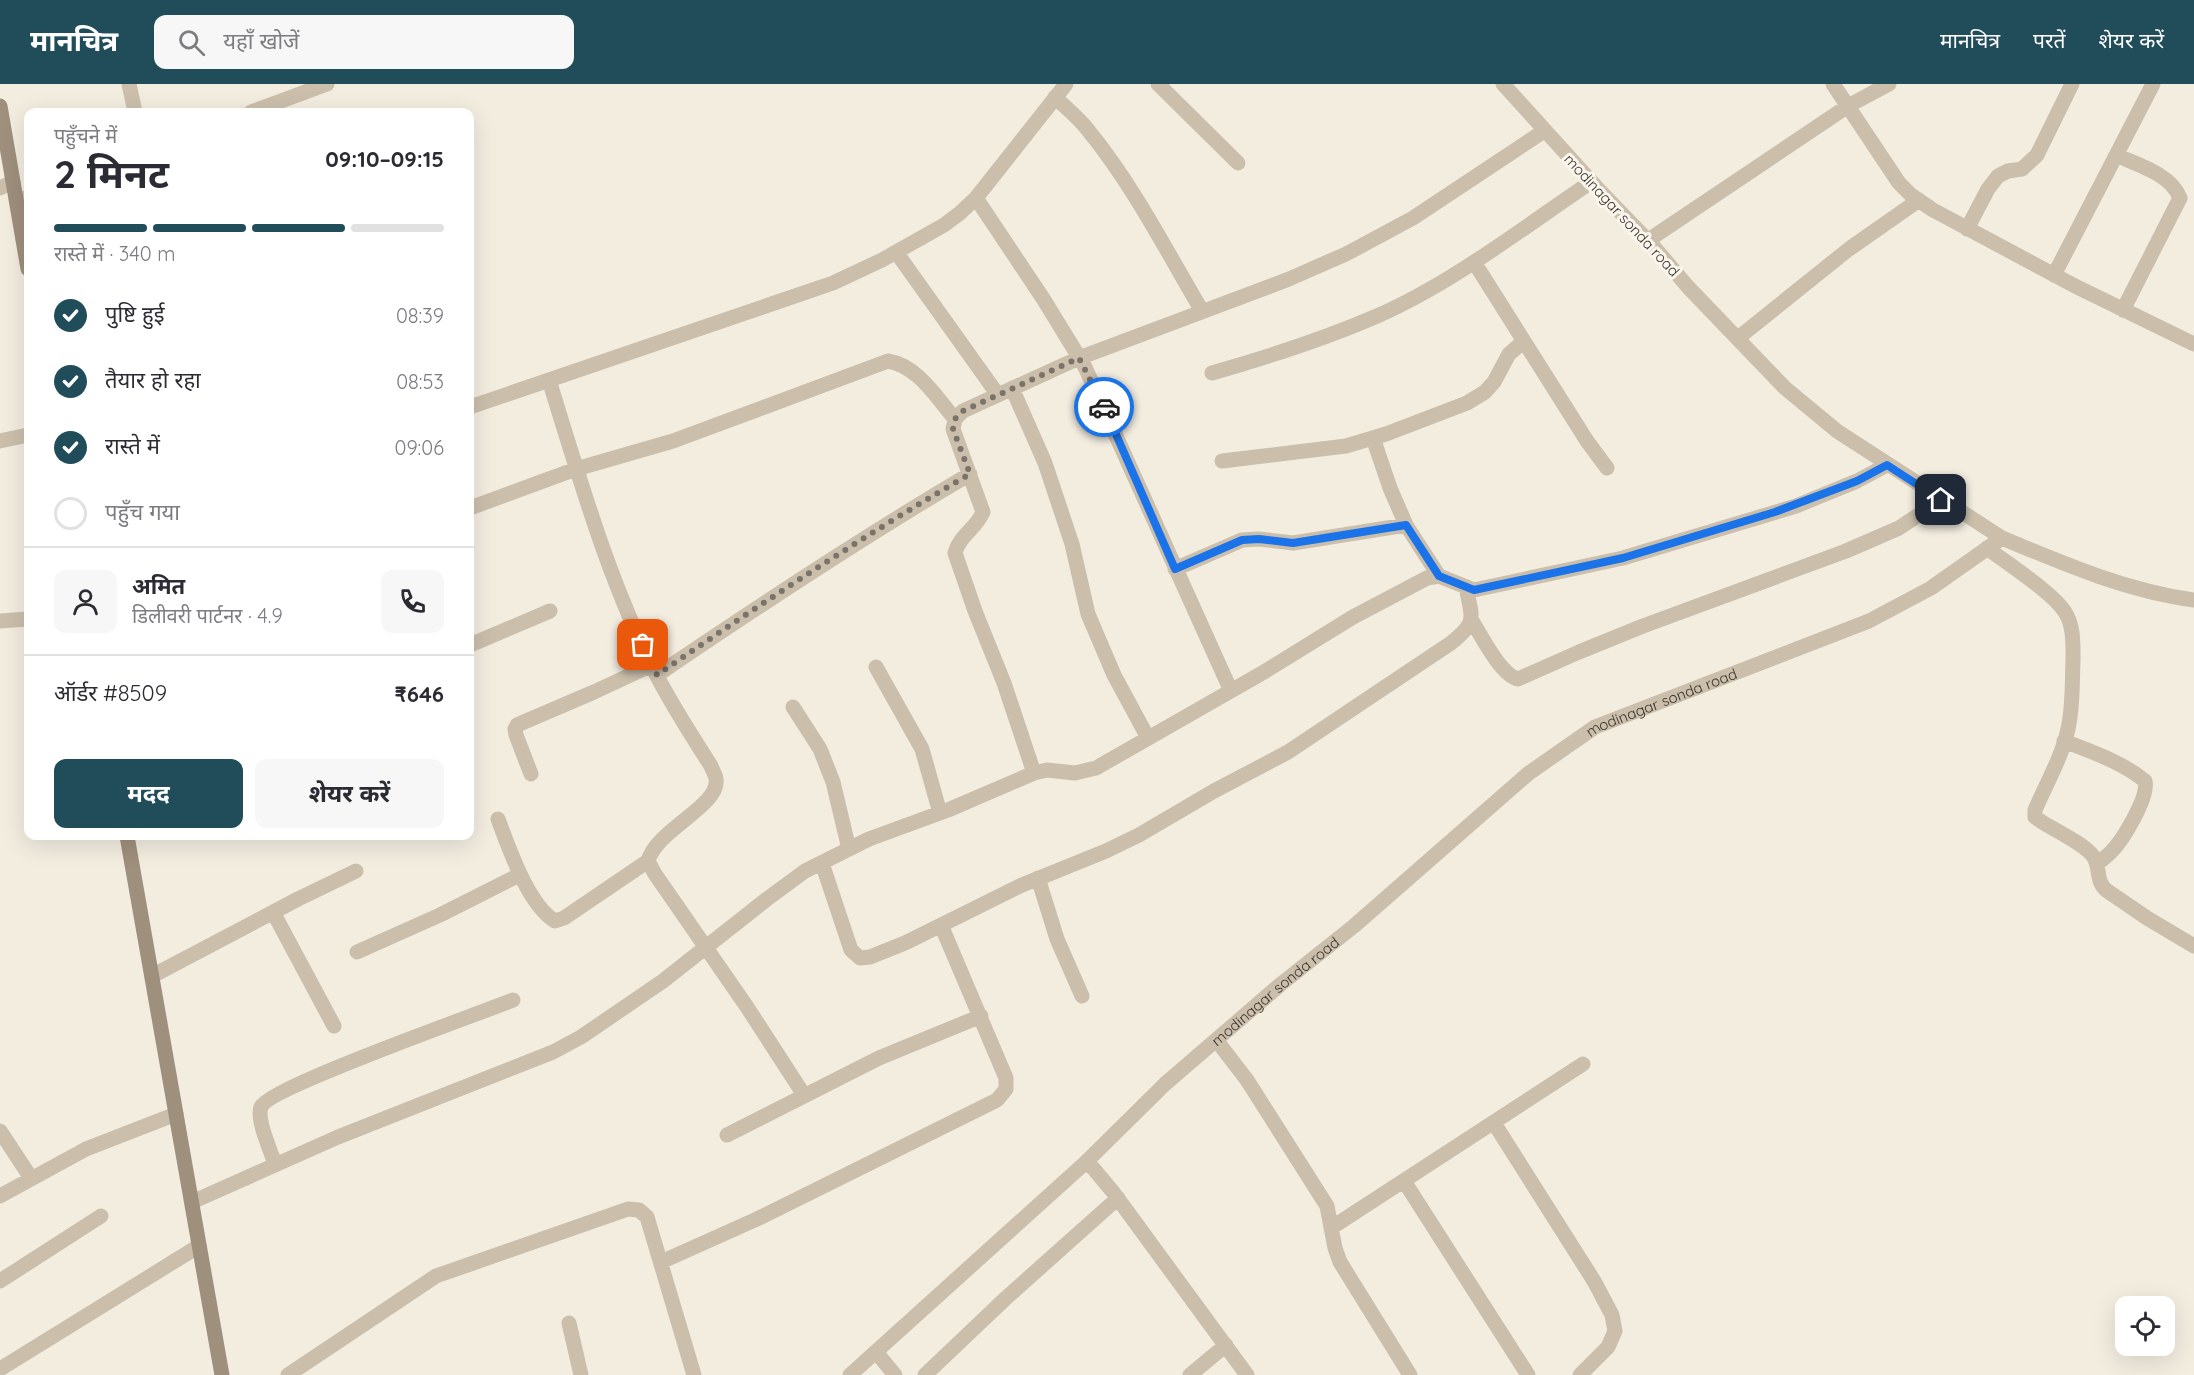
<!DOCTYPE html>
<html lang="hi">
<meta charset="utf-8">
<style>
:root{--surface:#fff;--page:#f7f7f7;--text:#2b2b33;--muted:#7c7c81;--line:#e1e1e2;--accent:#214d5a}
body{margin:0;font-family:Quicksand,"Noto Sans Devanagari",sans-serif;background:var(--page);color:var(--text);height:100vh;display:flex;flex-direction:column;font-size:22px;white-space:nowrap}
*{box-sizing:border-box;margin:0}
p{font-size:20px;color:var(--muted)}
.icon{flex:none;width:33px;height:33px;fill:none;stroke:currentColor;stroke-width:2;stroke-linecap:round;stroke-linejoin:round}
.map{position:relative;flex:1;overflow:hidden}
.drawer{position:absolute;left:24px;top:24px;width:450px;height:732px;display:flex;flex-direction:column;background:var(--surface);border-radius:12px;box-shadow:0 6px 24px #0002}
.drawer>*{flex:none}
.buttons{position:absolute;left:2115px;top:1212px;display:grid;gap:12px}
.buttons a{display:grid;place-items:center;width:60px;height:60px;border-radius:12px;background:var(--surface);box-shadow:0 6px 24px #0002;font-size:30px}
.pin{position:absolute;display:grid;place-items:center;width:51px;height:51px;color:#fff;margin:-26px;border-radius:12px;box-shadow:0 3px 9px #0006}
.courier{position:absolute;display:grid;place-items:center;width:60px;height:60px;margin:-30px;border:4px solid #1a73e8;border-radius:50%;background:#fff;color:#222;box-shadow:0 2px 8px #0007}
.head em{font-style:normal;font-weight:700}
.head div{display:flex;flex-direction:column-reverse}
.head{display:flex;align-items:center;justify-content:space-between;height:102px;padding:0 30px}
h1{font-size:39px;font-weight:700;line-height:45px}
.bar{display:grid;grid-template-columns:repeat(4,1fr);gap:9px 6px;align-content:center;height:72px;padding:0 30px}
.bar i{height:8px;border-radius:4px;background:var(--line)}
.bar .selected{background:var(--accent)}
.bar p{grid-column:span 4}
.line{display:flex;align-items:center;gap:15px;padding:0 30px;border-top:2px solid var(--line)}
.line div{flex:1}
.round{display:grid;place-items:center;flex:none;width:63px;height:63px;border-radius:12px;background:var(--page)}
ol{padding:0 30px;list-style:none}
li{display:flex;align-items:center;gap:18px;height:66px}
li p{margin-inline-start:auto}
li .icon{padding:6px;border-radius:50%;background:var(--accent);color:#fff;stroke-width:4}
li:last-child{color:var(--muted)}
li i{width:33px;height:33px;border:3px solid var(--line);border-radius:50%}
.button{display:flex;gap:12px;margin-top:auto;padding:12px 30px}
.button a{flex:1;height:69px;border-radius:12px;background:var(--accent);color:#fff;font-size:24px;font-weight:700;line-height:69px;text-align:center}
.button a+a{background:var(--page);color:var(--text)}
header{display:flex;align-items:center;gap:36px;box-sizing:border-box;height:84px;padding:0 30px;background:var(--accent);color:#fff}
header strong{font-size:28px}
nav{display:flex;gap:33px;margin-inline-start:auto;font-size:21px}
.search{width:420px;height:54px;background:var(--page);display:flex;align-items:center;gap:15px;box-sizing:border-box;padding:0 21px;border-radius:12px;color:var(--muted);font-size:22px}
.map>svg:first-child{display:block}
</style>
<header>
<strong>मानचित्र</strong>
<div class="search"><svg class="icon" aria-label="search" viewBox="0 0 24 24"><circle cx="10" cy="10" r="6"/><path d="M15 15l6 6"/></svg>यहाँ खोजें</div>
<nav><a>मानचित्र</a><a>परतें</a><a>शेयर करें</a></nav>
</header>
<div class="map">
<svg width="2194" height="1291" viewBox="0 0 2194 1291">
<rect width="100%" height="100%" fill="#f3ede0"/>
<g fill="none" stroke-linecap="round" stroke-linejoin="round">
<path stroke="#cbbfac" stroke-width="15" d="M129,0l6,28
M1158,0l80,79
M1833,0l66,99 12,12 22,15 142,76 119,58
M1055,13c11,11 24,21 33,33 45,55 78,120 114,181
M251,28l76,-28
M2116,71c22,10 55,19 64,43l-57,112
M0,104l13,-6
M976,114l68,102 41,67 146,324
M17,118l11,-5
M1967,145l21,-40 10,-13 10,-5 14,-2 15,-14 35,-71
M1647,157l201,-135 41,-22
M896,168l102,143
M1474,178l113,179 20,27
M2054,191l99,-191
M1738,254l111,-89 70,-49
M1212,289c56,-16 112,-34 165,-57 75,-33 146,-88 214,-134
M549,296c31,100 60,202 108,296 16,31 35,60 54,90 1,4 5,9 5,13 4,27 -59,50 -68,82l7,13 92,133 57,88
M1012,304l33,75 27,81 16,70 26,61 34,63
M470,323l363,-124 49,-23 62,-35 16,-12 16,-15 90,-114
M1373,354l17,50 16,37 33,51
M0,357l28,-6
M1222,377l124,-15 40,-12 81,-31 18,-11 9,-10 15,-28 14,-12
M470,424l106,-39 97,-28 215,-80c30,5 48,36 67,58
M1987,464c21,16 65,44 78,64 9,14 8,33 8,49 -1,23 0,46 -5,68 -6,28 -22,55 -33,81v7l7,5c14,9 41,21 51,34 8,11 2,24 13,34l41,28 47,28
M1175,485l67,-29 17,-1 34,4 113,-18
M0,537l28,-2
M1472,537c10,16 29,54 46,58l61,-27 64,-26 203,-75 53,-23 42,-28
M470,561l80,-34
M876,583l46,82 18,64
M657,591c103,-70 206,-138 313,-201
M793,623l27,42 13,33 16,67
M2064,657c28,11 58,21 81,40 4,16 -22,59 -34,71 -4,4 -9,8 -14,12
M1034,689l-30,-90 -29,-72 -20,-58c4,-17 21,-24 28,-41l-30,-83 2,-10 8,-8 116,-53 210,-79 57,-25 67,-36 131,-87
M531,690l-15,-39 -1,-6 2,-4 77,-33 58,-27
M498,735c11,29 30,86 57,102l9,-3 84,-57
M822,779l29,87 9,8 10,-1 35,-14 117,-58 84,-34 33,-16 75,-44 74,-39 163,-109c27,-22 21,-24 15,-56
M1038,794l19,61 25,57
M273,828l61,114
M357,868l83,-37 79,-40
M152,892l146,-77 58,-28
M1217,957l30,39 80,126 8,42 5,14 70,113
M1494,1039l100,158 18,34 3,16 -7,16 -28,28
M0,1047l31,47
M727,1051l152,-77 102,-42
M1085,1079l8,5 20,24 134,183
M275,1080c-4,-13 -19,-44 -14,-57 9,-20 218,-93 252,-107
M1404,1097l124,194
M0,1112l86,-47 90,-35
M192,1118l146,-65 215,-85 28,-15 82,-56 104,-82 38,-28 64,-32 79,-29 86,-37 13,-3 28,3 21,-5 168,-96 89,-55 74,-39 12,-2 35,14 149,-32 173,-52 61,-25 30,-16
M1331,1144l252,-164
M661,1178l96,-43 240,-119 9,-11v-11l-65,-153
M0,1197l101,-65
M569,1239l12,52
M876,1268l19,23
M0,1285l199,-123
M288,1291l148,-99 192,-67 11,1 8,7 47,158
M925,1291l81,-77 112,-100
M1190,1291l36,-30"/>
<g stroke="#cbbfac" stroke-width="15">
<path d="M2002,454c62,26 125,53 192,62"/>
<path id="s1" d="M850,1291l235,-212 80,-79 116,-100 73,-58 175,-153 66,-46 274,-106 62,-33 71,-50 -165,-107 -52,-43 -97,-101 -34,-40 -55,-57 -96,-106"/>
</g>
<path stroke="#9f8f7d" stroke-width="15" d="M0,22l28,163
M127,752l95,539"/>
</g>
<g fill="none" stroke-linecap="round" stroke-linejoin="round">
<path stroke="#7a736a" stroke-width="6" stroke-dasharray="0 10.8" d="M643,561l14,30c102,-70 206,-139 313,-201l-17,-45 2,-10 8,-8 116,-53 25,49"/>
<path stroke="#1a73e8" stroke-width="8" d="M1104,323l71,162 67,-29 17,-1 34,4 113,-18 33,51 35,14 149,-32 152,-46 82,-31 30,-16 54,35"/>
</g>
<g text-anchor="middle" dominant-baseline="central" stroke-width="6" stroke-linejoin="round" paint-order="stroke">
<g font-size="15" fill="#39322b" stroke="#faf6ed">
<text transform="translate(1622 131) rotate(47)">modinagar sonda road</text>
<text stroke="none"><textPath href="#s1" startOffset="1059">modinagar sonda road</textPath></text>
<text stroke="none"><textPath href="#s1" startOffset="573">modinagar sonda road</textPath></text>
</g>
</g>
</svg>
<div class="buttons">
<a><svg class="icon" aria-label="locate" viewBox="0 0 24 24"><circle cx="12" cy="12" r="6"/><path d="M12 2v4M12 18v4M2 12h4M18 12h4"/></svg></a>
</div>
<div class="pin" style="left:643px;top:561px;background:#ea580c"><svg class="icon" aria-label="bag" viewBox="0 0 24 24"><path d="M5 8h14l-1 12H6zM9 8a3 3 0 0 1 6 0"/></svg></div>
<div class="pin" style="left:1941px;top:416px;background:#1f2937"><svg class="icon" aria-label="home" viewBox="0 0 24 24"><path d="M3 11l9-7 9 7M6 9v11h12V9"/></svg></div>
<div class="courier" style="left:1104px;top:323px"><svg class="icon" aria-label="car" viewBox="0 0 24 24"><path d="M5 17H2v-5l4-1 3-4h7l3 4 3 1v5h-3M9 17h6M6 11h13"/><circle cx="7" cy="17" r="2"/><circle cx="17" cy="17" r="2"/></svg></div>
<section class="drawer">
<div class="head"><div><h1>2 मिनट</h1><p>पहुँचने में</p></div><em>09:10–09:15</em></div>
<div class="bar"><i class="selected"></i><i class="selected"></i><i class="selected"></i><i></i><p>रास्ते में · 340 m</p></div>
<ol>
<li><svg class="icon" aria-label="check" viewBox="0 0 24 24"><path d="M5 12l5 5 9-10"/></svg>पुष्टि हुई<p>08:39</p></li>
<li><svg class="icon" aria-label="check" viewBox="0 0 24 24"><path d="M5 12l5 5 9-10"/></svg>तैयार हो रहा<p>08:53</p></li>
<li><svg class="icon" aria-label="check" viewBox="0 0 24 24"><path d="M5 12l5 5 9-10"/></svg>रास्ते में<p>09:06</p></li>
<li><i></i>पहुँच गया</li>
</ol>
<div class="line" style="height:108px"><a class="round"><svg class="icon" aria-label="person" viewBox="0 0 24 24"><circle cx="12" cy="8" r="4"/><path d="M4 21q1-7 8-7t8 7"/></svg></a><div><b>अमित</b><p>डिलीवरी पार्टनर · 4.9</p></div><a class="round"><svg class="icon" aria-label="phone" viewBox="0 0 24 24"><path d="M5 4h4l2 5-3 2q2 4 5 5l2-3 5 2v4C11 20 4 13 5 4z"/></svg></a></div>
<div class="line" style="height:78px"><div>ऑर्डर #8509</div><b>₹646</b></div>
<div class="button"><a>मदद</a><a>शेयर करें</a></div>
</section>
</div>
